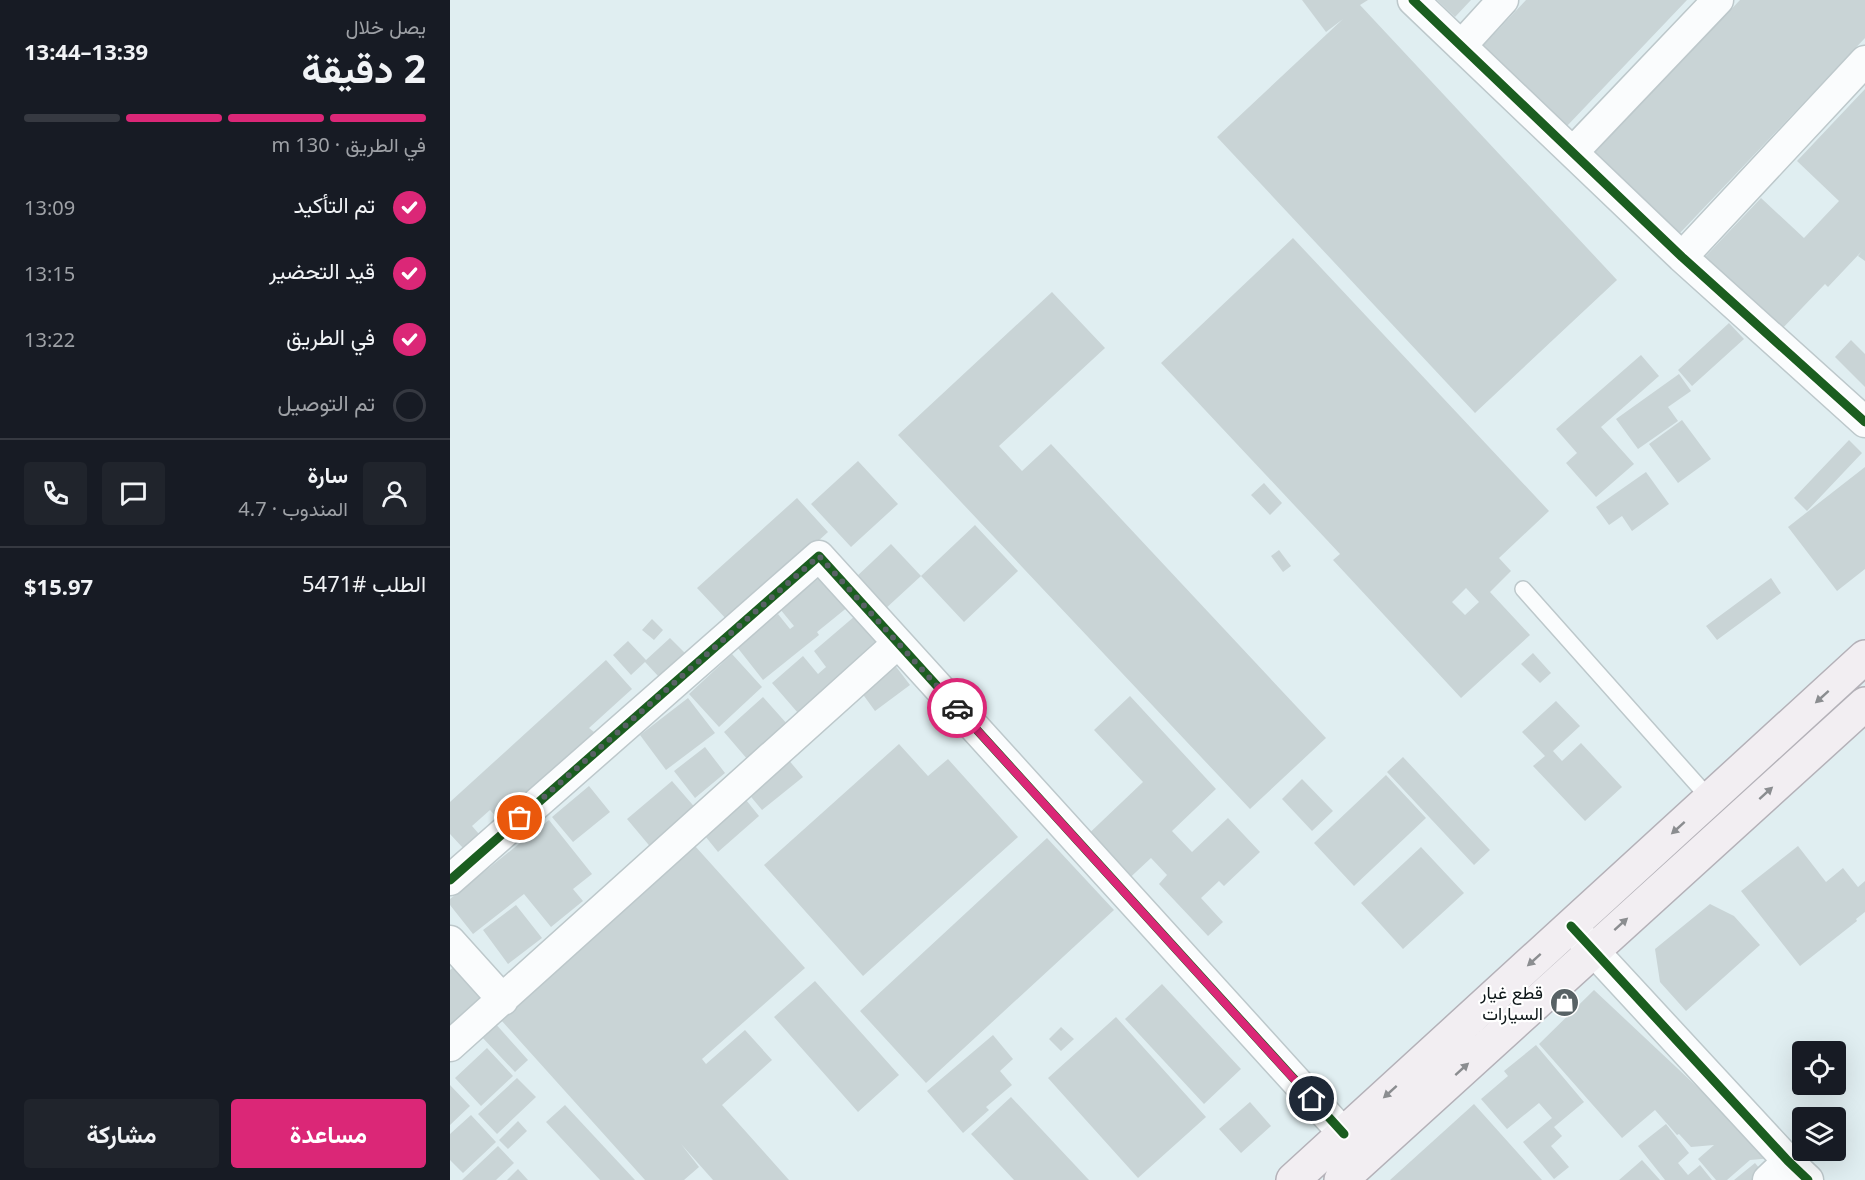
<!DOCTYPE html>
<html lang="ar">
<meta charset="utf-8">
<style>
:root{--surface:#171b24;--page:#20242c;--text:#f1f3f6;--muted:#9ea1a6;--line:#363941;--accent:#db2777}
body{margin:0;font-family:"Noto Sans",Vazirmatn,sans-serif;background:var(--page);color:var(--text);direction:rtl;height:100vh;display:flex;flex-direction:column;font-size:22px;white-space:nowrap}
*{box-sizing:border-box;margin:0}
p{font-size:20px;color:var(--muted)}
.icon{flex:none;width:33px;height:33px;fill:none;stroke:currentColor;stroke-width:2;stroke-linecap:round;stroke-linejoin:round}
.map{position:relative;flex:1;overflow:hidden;direction:ltr}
.sheet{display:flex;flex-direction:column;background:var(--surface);width:450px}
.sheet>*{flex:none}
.controls{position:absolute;left:1342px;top:1041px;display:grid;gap:12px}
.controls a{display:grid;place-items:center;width:54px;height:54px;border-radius:6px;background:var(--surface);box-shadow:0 6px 24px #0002;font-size:30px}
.pin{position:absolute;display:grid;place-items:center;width:51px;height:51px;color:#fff;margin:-26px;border:3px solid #fff;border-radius:50%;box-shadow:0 2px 6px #0007}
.courier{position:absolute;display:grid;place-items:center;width:60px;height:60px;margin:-30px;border:4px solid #db2777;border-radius:50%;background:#fff;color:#222;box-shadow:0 2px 8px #0007}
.summary em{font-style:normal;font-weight:700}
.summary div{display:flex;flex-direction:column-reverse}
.summary{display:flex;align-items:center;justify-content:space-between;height:102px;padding:0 24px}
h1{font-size:39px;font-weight:700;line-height:45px}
.bar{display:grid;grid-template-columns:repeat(4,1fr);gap:9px 6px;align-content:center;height:72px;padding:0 24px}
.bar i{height:8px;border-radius:4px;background:var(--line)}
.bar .active{background:var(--accent)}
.bar p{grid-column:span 4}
.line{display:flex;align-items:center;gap:15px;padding:0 24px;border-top:2px solid var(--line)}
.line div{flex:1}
.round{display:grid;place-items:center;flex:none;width:63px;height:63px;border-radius:6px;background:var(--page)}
ol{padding:0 24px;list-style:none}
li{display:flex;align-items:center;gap:18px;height:66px}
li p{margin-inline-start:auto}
li .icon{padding:6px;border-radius:50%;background:var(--accent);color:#fff;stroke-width:4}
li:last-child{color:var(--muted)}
li i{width:33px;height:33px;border:3px solid var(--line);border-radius:50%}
.cta{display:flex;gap:12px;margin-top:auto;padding:12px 24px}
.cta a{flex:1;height:69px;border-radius:6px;background:var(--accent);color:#fff;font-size:24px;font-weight:700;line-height:69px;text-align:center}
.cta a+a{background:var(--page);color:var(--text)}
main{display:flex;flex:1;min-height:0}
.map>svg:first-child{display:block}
</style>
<main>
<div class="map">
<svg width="1415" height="1180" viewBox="0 0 1415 1180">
<rect width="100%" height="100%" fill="#e0eef1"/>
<path fill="#c9d4d6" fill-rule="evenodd" d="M852,0h66l-8,5 257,275 -142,133 -258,-276 126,-118 -17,13z
M987,0h34l-16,17z
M1076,0h161l-120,126 -84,-80z
M1290,0h125v38l-185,195 -85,-81z
M1415,89v172l-7,-5 4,-5 -34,36 -3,-3 -46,48 -76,-73 58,-61 43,40 35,-37 -42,-40z
M843,238l256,273 -50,47 12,13 -21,21 40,43 -69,63 -128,-138 7,-6 -179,-191zM1016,588l13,14 -14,13 -13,-13z
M602,292l53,56 -106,98 23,25 29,-27 275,294 -76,71 -352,-374z
M1279,323l15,16 -52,47 -14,-16z
M1401,340l14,14v33l-30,-30z
M1191,355l18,21 -58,51 33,37 -38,33 -30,-34 11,-10 -21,-24z
M1229,374l12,17 -23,16 10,14 -40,28 -22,-30z
M1232,420l29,39 -33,24 -29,-39z
M1399,440l13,13 -55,58 -13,-13z
M408,461l40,43 -47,43 -40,-43z
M1415,467v102l-28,22 -49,-64z
M1196,472l23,32 -37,27 -10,-15 -13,9 -13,-18z
M814,483l18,20 -12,12 -19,-20z
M347,498l31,34 -99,90 -32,-34z
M525,525l43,46 -54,51 -43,-46 -37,34 -30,-31 37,-35 30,32z
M829,550l12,16 -8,6 -12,-16z
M378,571l26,31 -37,30 2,3 -56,45 -26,-33 41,-33 12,15 4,-3 -14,-17z
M1321,578l10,15 -64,47 -11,-14z
M412,610l24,28 -88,75 -26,-30 31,-27 15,18 8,-7 -12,-16z
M202,619l11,11 -9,10 -12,-10z
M220,638l15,15 -26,24 -14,-15 -14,13 -18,-20 15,-14 18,19z
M1083,653l18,20 -11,10 -19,-19z
M282,654l30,33 -43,40 -30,-33z
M156,660l26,29 -43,39 5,4 -94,89 -10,-11 -18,16 7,8 -16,14 -13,-14v-32z
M444,664l16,21 -35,26 -16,-22z
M680,696l86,93 -44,42 20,21 36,-34 32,34 -36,34 -5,-5 -18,17 22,24 -15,14 -49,-52 8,-9 -16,-17 -30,28 -41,-44 63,-60 -49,-52z
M313,697l25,28 -40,35 -24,-28z
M238,698l27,35 -49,37 -26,-35z
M1106,701l24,25 -27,25 9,10 19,-18 41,44 -37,34 -52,-55 12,-10 -23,-24z
M449,744l29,32 20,-17 70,78 -155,139 -99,-111z
M255,747l20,26 -30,25 -21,-27z
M953,757l87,93 -16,15 -87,-93z
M337,758l16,19 -41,33 -15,-18z
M936,775l40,43 -72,68 -40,-43z
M852,779l31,32 -21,20 -30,-32z
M222,781l26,30 -45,39 -26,-31z
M139,786l21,26 -37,30 -21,-25z
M292,795l17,21 -41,36 -17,-21z
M99,820l43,54 -19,15 10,12 -32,26 -27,-33 -51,40 -23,-29v-6z
M597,838l67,72 -188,173 -66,-72z
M245,846l110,122 -103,91 4,5 -55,48 94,-82 27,30 -50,45 67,75h-76l-32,-36 18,23 -15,13h-39l-144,-160z
M1348,846l28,36 17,-14 15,19 7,-6v31l-9,7 1,2 -57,45 -59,-75z
M971,847l43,46 -61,56 -42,-46z
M1260,904l24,12 26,29 -74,66 -26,-29 -5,-33z
M66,905l26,33 -34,26 -25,-34z
M10,962l27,32 -37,31v-55z
M365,981l84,94 -41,37 -84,-95z
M712,984l79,85 -37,35 -79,-85z
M1144,990l179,168 -23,2 -23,20h-11l-18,-21 16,-14 -23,2 -12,-13 -2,1 -22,-25 -33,28 -83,-94z
M666,1017l90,100 -68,61 -90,-100z
M44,1022l34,38 -13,12 -35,-37z
M611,1027l13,12 -13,12 -12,-12z
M543,1035l20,24 -13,12 12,14 -26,22 3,3 -26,23 -36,-42z
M1086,1045l48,57 -30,25 8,9 -11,10 18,21 -15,12 -31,-37 29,-24 -13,-15 -32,26 -26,-30 27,-23 -4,-5z
M37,1048l26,28 -32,30 -26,-28z
M67,1078l19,19 -39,37 -19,-20z
M0,1085l20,21 -20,19z
M561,1097l78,83h-75l-43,-46z
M800,1102l21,24 -30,27 -22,-24z
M1024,1104l68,76h-152z
M115,1105l70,75h-35l-54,-58z
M21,1115l25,27 -33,31 -13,-13v-26z
M68,1121l9,10 -19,18 -9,-9z
M1216,1124l23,29 -11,10 10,12 12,-10 12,15h-47l-27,-34z
M48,1146l16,17 -18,17h-34z
M1192,1160l18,20h-41z
M1305,1163l10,12 -7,5h-24z
M68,1169l10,11h-21z"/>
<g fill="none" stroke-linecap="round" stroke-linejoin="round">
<defs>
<path id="service" d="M1073,589l187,210"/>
<path id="minor" d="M963,0l269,257 183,165
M1011,46l42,-46
M1123,152l145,-152
M1232,257l183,-196
M0,880l369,-324 525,578
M1127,933l211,228 20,19
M0,941l53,59
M0,1046l448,-403
M1318,1180l20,-19"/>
<path id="primary" d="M843,1180l572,-523
M891,1180l524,-476"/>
</defs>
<use href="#service" stroke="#bdc8cb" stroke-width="18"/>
<use href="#minor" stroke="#bdc8cb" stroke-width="33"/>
<use href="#primary" stroke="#b4b1b8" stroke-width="36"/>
<use href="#service" stroke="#fafcfd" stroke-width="15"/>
<use href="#minor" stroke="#fafcfd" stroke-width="30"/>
<use href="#primary" stroke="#f2eef2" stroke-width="33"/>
<defs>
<path id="cycleway" d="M963,0l269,257 183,165
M0,880l369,-324 525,578
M1121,926l217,235 20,19"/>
</defs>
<use href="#cycleway" stroke="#fff" stroke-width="13"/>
<use href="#cycleway" stroke="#1b5e20" stroke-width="9"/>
</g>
<defs><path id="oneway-solid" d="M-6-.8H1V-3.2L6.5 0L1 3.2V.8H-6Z" transform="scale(1.5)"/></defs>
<g fill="#8b8d90">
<use href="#oneway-solid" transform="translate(1372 697) rotate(138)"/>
<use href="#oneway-solid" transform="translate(1316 793) rotate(-42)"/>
<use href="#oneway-solid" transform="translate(1228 828) rotate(138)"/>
<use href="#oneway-solid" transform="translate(1171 924) rotate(-42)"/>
<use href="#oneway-solid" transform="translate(1084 960) rotate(138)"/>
<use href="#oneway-solid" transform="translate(1012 1069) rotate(-42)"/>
<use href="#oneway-solid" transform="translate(940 1092) rotate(138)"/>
</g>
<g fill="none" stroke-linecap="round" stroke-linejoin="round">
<path stroke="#586265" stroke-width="6" stroke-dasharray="0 10.8" d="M70,818l299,-262 138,152"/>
<path stroke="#db2777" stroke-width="8" d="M507,708l355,391"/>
</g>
<defs>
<symbol id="shop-disc" viewBox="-11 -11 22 22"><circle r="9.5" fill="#586265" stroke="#fff"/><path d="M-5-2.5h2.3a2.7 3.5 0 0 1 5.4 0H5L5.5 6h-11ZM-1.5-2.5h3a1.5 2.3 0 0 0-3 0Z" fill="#fff"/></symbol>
</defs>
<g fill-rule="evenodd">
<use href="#shop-disc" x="1098" y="986" width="33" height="33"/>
</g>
<g text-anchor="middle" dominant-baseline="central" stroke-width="4.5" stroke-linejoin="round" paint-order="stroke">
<g font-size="18" fill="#0e1719" stroke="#fff" text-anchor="end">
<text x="1093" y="992">قطع غيار<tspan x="1093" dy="21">السيارات</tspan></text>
</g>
</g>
</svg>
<div class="controls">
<a><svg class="icon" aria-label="locate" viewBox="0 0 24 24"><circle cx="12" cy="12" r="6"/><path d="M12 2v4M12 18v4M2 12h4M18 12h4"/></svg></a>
<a><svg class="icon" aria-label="layers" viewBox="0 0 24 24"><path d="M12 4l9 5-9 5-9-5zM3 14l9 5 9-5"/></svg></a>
</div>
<div class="pin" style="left:70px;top:818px;background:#ea580c"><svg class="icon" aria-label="bag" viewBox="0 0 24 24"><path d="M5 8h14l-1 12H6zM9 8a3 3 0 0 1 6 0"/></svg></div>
<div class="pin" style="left:862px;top:1099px;background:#1f2937"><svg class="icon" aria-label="home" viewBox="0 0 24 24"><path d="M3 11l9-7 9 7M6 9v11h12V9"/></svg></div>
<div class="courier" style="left:507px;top:708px"><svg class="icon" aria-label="car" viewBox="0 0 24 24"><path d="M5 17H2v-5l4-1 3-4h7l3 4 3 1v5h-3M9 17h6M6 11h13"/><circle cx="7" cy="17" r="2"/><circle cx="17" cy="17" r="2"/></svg></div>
</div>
<section class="sheet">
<div class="summary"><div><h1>2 دقيقة</h1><p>يصل خلال</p></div><em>13:39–13:44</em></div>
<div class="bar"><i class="active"></i><i class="active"></i><i class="active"></i><i></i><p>في الطريق · 130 m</p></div>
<ol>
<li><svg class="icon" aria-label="check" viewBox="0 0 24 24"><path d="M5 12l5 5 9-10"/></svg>تم التأكيد<p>13:09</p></li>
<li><svg class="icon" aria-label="check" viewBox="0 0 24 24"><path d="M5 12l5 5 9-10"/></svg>قيد التحضير<p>13:15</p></li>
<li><svg class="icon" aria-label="check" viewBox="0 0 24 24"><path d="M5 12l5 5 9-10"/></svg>في الطريق<p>13:22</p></li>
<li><i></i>تم التوصيل</li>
</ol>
<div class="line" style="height:108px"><a class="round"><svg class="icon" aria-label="person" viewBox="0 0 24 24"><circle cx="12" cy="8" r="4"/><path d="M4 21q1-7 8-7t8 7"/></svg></a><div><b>سارة</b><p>المندوب · 4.7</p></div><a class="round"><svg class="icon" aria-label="chat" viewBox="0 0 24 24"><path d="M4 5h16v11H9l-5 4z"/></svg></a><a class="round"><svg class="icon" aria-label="phone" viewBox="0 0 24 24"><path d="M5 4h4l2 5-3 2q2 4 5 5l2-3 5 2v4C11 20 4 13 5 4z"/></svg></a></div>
<div class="line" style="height:78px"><div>الطلب #5471</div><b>$15.97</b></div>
<div class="cta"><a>مساعدة</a><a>مشاركة</a></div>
</section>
</main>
